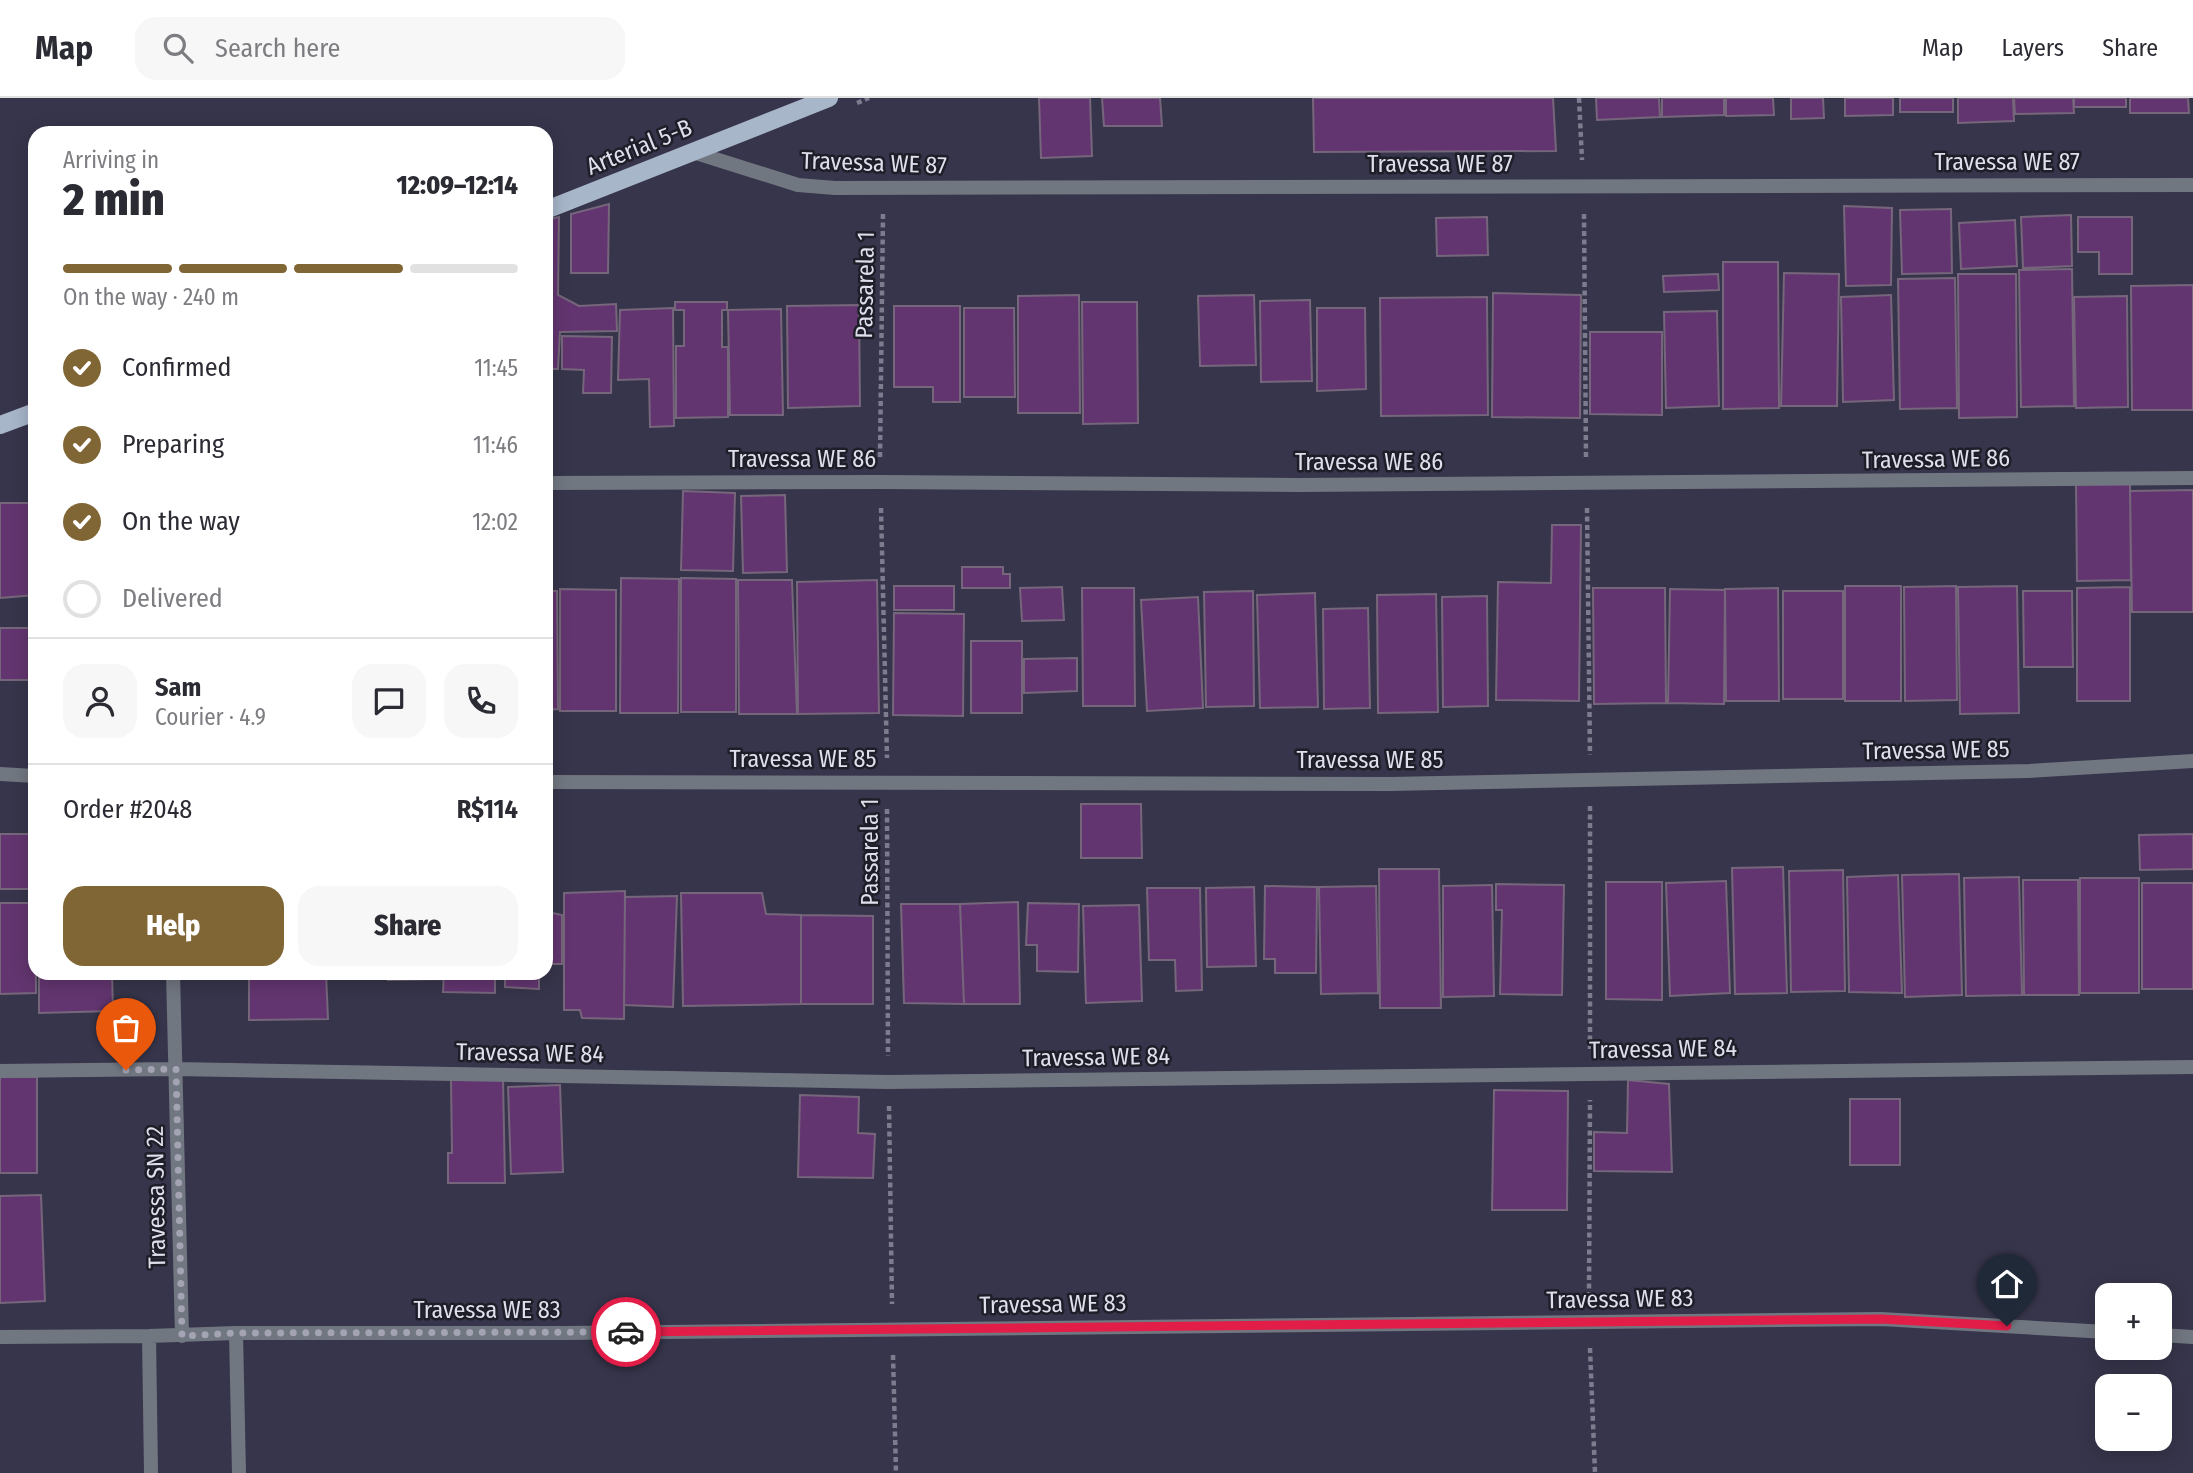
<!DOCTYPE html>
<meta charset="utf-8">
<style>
:root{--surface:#fff;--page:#f7f7f7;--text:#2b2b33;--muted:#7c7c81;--line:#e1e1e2;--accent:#806535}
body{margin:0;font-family:"Fira Sans Condensed",sans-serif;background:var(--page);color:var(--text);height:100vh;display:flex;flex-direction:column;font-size:26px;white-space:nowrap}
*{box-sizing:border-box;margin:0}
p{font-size:23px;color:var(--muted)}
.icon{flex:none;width:38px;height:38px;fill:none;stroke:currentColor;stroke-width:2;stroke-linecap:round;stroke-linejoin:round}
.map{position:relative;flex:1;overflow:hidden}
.details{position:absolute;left:28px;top:28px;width:525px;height:854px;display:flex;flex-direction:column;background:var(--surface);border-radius:21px;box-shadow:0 4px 18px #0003}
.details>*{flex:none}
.controls{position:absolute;left:2095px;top:1185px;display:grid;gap:14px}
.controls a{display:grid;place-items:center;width:77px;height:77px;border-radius:14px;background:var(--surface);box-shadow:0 4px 18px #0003;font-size:35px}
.pin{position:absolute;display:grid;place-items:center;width:60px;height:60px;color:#fff;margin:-72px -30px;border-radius:50% 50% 50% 0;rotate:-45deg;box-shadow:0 0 7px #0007}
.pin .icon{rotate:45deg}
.courier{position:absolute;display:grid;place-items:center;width:70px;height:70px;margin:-35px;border:5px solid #e11d48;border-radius:50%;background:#fff;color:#222;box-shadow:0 2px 9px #0007}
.headline em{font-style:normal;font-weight:800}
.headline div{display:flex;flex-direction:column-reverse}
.headline{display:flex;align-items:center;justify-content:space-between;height:119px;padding:0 35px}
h1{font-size:46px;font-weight:800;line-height:52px}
.bar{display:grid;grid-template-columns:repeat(4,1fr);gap:10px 7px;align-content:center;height:84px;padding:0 35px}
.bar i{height:9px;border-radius:5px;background:var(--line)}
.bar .selected{background:var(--accent)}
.bar p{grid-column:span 4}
.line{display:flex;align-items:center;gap:18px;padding:0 35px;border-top:2px solid var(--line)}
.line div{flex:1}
.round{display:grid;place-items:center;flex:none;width:74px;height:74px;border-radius:21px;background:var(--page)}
ol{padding:0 35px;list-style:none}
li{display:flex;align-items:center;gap:21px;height:77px}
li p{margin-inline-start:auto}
li .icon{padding:7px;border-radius:50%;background:var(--accent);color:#fff;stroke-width:4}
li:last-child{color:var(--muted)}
li i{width:38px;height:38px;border:4px solid var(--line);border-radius:50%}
.button{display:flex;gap:14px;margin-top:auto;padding:14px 35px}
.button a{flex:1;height:80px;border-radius:21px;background:var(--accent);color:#fff;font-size:28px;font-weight:800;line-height:80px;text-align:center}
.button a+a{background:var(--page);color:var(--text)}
header{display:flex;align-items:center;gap:42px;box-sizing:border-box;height:98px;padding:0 35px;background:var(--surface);border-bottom:2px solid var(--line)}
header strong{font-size:33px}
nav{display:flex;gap:38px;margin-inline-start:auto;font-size:24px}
.search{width:490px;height:63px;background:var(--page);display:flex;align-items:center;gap:18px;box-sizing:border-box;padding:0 24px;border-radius:21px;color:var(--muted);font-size:26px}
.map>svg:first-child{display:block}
</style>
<header>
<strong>Map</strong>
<div class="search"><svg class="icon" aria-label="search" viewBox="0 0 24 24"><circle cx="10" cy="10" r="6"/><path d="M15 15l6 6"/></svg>Search here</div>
<nav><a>Map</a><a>Layers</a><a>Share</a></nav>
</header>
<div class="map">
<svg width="2193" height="1375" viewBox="0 0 2193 1375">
<rect width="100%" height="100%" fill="#37354b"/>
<path fill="#633570" stroke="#76667b" stroke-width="2" d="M1039,0h51l2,58 -51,2z
M1102,0h58l2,28h-58z
M1313,0h240l3,53 -242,1z
M1596,0h63l1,19 -63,3z
M1662,0h62v17l-62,2z
M1726,0h47l1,17 -48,1z
M1791,0h32l1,20 -33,1z
M1845,0h48v17l-48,1z
M1900,0h53v14h-53z
M1958,0h55l1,23 -56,2z
M2014,0h59l1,15 -59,1z
M2074,0h52v9h-52z
M2130,0h58l1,15h-59z
M609,106l-1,69h-37v-59z
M1844,108l48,2 -1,77 -45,1z
M1951,111l1,64 -50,1 -2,-64z
M2071,117l1,51 -49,2 -2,-51z
M559,119l-1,78 21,11 37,-2 1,27 -57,1 -2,37h-12v-149z
M1487,119l1,38 -51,1 -1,-38z
M2078,119h54v57h-33v-22h-21z
M2015,122l2,46 -56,3 -2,-46z
M1723,164h55l1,146 -56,1z
M2072,171l2,137 -53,1 -2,-137z
M1784,175l55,1 -2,132h-56z
M1718,176l1,16 -55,2 -1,-16z
M1958,176h58l1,143 -58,1z
M1955,180l2,130 -57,1 -2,-130z
M2193,187v125h-61l-1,-124z
M1493,195l88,2 -1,123 -88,-1z
M1079,197l1,118h-62v-117z
M1254,197l2,70 -56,1 -2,-70z
M1891,197l3,105 -51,2 -2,-105z
M2127,198l1,111 -52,1 -2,-111z
M1487,199l1,118 -107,1 -1,-118z
M1310,202l2,81 -51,1 -1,-81z
M675,204h52v8h-5v37h6v70l-52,1v-72h8v-36h-9z
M1082,204h55l1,121 -55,1z
M859,207l1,101 -72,2 -1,-102z
M894,208h66v96h-27v-15h-39z
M673,210l1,118 -24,1 -1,-48 -31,1 2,-70z
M964,210h50l1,89h-51z
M1317,210h48l1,81 -49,2z
M781,211l2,106h-53l-2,-105z
M1717,213l2,95 -53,2 -2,-96z
M1590,234h72v83l-72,-1z
M562,238l50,1 -1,56h-28l1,-23 -22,-1z
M546,282h5l1,35h-6z
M2076,384h54l1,98 -54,1z
M2193,392v122h-61l-2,-121z
M683,393l52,2 -2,78 -52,-1z
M785,397l2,77 -44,1 -2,-77z
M0,405h33l2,92 -35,3z
M1552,427h29l-2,176 -83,-1 2,-118 53,1z
M962,469h41v7h7v14h-48z
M621,480l58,1 -1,134h-58z
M681,480l55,1v133h-55z
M738,482h54l5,134h-58z
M877,482l2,133 -81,1 -1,-132z
M894,488h60v24h-60z
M1845,488h56v115h-56z
M1956,488l1,114 -52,1 -1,-114z
M2017,488l2,127 -59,1 -2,-127z
M1062,489l2,33 -42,1 -2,-33z
M2130,489v114h-53v-113z
M1082,490h52l1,118h-52z
M1593,490h72l1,115 -72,1z
M1778,490l1,113h-53l-1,-112z
M560,491l56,1v121h-56z
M1670,491l55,1 -1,114 -56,-1z
M546,493h11l1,118 -12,1z
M1253,493l1,115 -48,1 -2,-115z
M1783,493h60v108h-60z
M2023,493h49l1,76h-49z
M1315,495l3,114 -58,1 -3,-113z
M1436,496l2,118 -60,1 -1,-118z
M1487,498l1,110 -45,1 -1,-110z
M1198,499l5,111 -56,3 -6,-111z
M1368,510l2,100 -46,1 -1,-100z
M894,515l70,1 -1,102 -70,-1z
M0,530h32v52h-32z
M971,543h51v72h-51z
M1077,560v33l-53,2v-34z
M1081,706h60l1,54h-61z
M0,736h35v55h-35z
M2193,736v35l-53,1 -1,-35z
M1783,769l4,126 -52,1 -3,-126z
M1379,771h60l2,139h-61z
M1843,772l2,121 -54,1 -2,-121z
M1959,776l3,121 -57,2 -3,-122z
M1898,777l4,118 -53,-1 -2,-115z
M2019,779l3,118 -56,1 -2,-118z
M2080,780h59v115h-59z
M2023,782h55l1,115h-55z
M1726,783l4,112 -60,3 -4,-113z
M1606,784h56v118l-56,-1z
M2142,785h51v106h-51z
M1496,786l68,1 -2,110 -62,-1 2,-84h-6z
M1492,787l2,111 -51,1v-111z
M1265,788l52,1 -1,86h-41v-14h-11z
M1376,788l2,107 -57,1 -2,-107z
M1254,789l2,79 -49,1 -1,-79z
M1147,790h53l2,102 -26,1 -1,-31h-26z
M625,793l-1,128 -42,-1 -2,-8h-16v-117z
M681,795h81l4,21 35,1v89l-118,2z
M677,798l-4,111 -49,-2 1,-108z
M1018,804l2,102h-56l-4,-100z
M0,805h35l1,90 -36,1z
M546,805h2v9l14,3v49h-16z
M1028,805l51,1 -1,68 -41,-1v-26h-11z
M901,806h59l4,100 -60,-1z
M1139,807l3,96 -56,2 -3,-97z
M801,817l72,1v88h-72z
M39,875h73l1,38 -74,2z
M249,875h77l2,46 -79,1z
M388,875h54l1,6 -55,1z
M444,875h51v20l-52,-1z
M505,875h34v16l-34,-2z
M0,979h37v96h-37z
M503,981l2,104h-57v-30h4l-1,-73z
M1628,982l41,4 3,88 -78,-1v-39l33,1z
M560,987l3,87 -52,2 -3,-87z
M1494,992l74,1 -1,119h-75z
M800,997l59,2 -1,36 17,1 -2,44 -75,-1z
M1850,1001h50v66h-50z
M41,1097l4,106 -45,2v-107z"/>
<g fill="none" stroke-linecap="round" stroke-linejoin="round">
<path stroke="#7d7b8e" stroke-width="4.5" stroke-dasharray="5 3.5" stroke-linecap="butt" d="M1579,0l3,62
M857,5l12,-5
M1584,116l2,243
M880,359l3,-243
M881,410l6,250
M1587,410l3,247
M1590,708v243
M887,711l1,247
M889,1008l3,198
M1589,1199l1,-197
M1590,1250l5,125
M893,1257l3,118"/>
<path stroke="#717781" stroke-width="14" d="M693,54l105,33 37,3 1358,-3
M546,385l334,-1 418,3 895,-7
M0,676l35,2
M546,684l844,2 639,-13 164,-10
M173,875l9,363
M0,973l176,-2 712,13 1305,-15
M236,1235l3,140
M2160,1237l33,2
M149,1238l2,137
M0,1239l149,-1 87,-3h329l1316,-14 226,13"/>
<path stroke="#a8b6ca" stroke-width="18" d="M546,112l283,-112
M0,327l35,-13"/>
</g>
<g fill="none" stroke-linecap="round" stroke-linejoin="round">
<path stroke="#a4a3b4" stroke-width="7" stroke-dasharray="0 12.6" d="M126,972l50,-1 6,267 54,-3 390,-1"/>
<path stroke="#e11d48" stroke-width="9" d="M626,1234l1255,-13 126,7"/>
</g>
<g text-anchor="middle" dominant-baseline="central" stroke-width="5" stroke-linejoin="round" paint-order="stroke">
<g font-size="24" fill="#dfdeec" stroke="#1e1e28">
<text transform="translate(639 49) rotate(-22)">Arterial 5-B</text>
<text x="2007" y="64">Travessa WE 87</text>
<text transform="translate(874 65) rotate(2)">Travessa WE 87</text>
<text x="1440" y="66">Travessa WE 87</text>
<text transform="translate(865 187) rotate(-89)">Passarela 1</text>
<text x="802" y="361">Travessa WE 86</text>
<text transform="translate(1936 361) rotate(-1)">Travessa WE 86</text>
<text x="1369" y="364">Travessa WE 86</text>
<text transform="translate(1936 652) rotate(-1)">Travessa WE 85</text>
<text x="803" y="661">Travessa WE 85</text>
<text x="1370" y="662">Travessa WE 85</text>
<text transform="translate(870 754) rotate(-90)">Passarela 1</text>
<text transform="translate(1663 951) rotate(-1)">Travessa WE 84</text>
<text transform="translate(530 955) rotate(1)">Travessa WE 84</text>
<text transform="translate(1096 959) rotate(-1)">Travessa WE 84</text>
<text transform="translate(156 1099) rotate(-91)">Travessa SN 22</text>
<text transform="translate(1620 1201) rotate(-1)">Travessa WE 83</text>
<text transform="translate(1053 1206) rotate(-1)">Travessa WE 83</text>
<text x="487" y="1212">Travessa WE 83</text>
</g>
</g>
</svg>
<div class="controls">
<a>+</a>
<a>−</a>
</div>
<div class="pin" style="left:126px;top:972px;background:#ea580c"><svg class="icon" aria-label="bag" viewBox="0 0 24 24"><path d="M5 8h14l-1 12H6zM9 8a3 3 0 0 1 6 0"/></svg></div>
<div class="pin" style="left:2007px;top:1228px;background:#1f2937"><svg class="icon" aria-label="home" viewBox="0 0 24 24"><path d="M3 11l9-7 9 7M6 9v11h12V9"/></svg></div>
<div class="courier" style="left:626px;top:1234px"><svg class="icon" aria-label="car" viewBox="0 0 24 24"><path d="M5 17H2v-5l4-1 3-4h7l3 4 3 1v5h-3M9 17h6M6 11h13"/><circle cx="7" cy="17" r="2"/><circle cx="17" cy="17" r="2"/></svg></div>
<section class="details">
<div class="headline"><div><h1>2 min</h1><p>Arriving in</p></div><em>12:09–12:14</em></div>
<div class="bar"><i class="selected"></i><i class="selected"></i><i class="selected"></i><i></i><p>On the way · 240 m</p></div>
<ol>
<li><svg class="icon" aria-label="check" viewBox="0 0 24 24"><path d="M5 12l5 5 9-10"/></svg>Confirmed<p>11:45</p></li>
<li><svg class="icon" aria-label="check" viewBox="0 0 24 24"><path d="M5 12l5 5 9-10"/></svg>Preparing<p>11:46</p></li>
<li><svg class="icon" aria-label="check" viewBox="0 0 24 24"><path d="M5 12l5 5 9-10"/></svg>On the way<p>12:02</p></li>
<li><i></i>Delivered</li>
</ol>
<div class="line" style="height:126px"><a class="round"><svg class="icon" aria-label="person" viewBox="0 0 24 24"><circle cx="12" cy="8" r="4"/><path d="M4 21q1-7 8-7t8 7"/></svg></a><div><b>Sam</b><p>Courier · 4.9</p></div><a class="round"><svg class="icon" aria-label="chat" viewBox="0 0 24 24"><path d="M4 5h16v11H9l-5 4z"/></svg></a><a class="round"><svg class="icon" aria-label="phone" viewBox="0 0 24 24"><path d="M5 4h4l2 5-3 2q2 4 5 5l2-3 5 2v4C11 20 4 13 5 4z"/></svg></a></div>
<div class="line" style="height:91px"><div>Order #2048</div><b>R$114</b></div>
<div class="button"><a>Help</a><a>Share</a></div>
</section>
</div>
